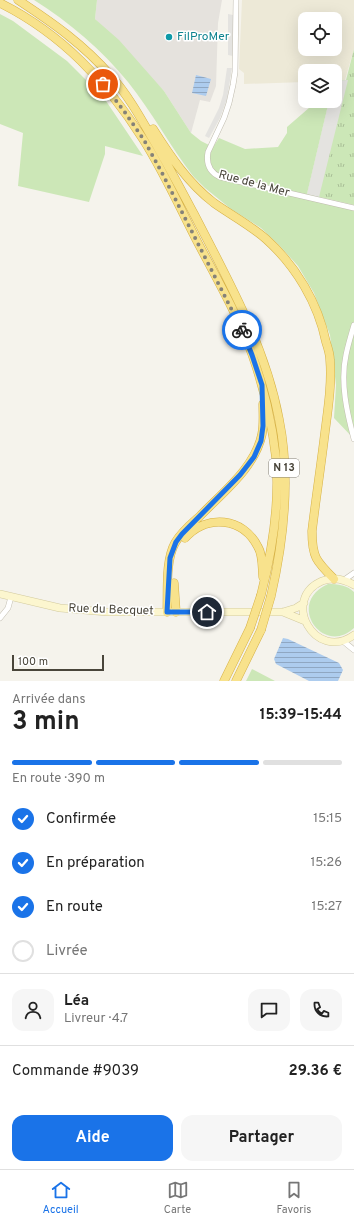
<!DOCTYPE html>
<html lang="fr">
<meta charset="utf-8">
<style>
:root{--surface:#fff;--page:#f6f6f6;--text:#222;--muted:#767676;--line:#e0e0e0;--accent:#1a73e8}
body{margin:0;font-family:Overpass,sans-serif;background:var(--page);color:var(--text);height:100vh;display:flex;flex-direction:column;font-size:15px;white-space:nowrap}
*{box-sizing:border-box;margin:0}
p{font-size:13px;color:var(--muted)}
.icon{flex:none;width:22px;height:22px;fill:none;stroke:currentColor;stroke-width:2;stroke-linecap:round;stroke-linejoin:round}
.map{position:relative;height:681px;overflow:hidden}
.drawer{display:flex;flex-direction:column;background:var(--surface);flex:1}
.drawer>*{flex:none}
.fabs{position:absolute;left:298px;top:12px;display:grid;gap:8px}
.fabs a{display:grid;place-items:center;width:44px;height:44px;border-radius:8px;background:var(--surface);box-shadow:0 4px 16px #0002;font-size:20px}
.scale{position:absolute;left:12px;bottom:10px;width:92px;box-sizing:border-box;padding-left:4px;border:2px solid #49453a;border-top:0;font-size:11px;line-height:14px;white-space:nowrap;color:#49453a;-webkit-text-stroke:3px #fff;paint-order:stroke}
.pin{position:absolute;display:grid;place-items:center;width:34px;height:34px;color:#fff;margin:-17px;border:2px solid #fff;border-radius:50%;box-shadow:0 1px 4px #0007}
.courier{position:absolute;display:grid;place-items:center;width:40px;height:40px;margin:-20px;border:3px solid #1a73e8;border-radius:50%;background:#fff;color:#222;box-shadow:0 1px 5px #0007}
.headline em{font-style:normal;font-weight:700}
.headline div{display:flex;flex-direction:column-reverse}
.headline{display:flex;align-items:center;justify-content:space-between;height:68px;padding:0 12px}
h1{font-size:26px;font-weight:700;line-height:30px}
.bar{display:grid;grid-template-columns:repeat(4,1fr);gap:6px 4px;align-content:center;height:48px;padding:0 12px}
.bar i{height:5px;border-radius:3px;background:var(--line)}
.bar .current{background:var(--accent)}
.bar p{grid-column:span 4}
.line{display:flex;align-items:center;gap:10px;padding:0 12px;border-top:1px solid var(--line)}
.line div{flex:1}
.round{display:grid;place-items:center;flex:none;width:42px;height:42px;border-radius:12px;background:var(--page)}
ol{padding:0 12px;list-style:none}
li{display:flex;align-items:center;gap:12px;height:44px}
li p{margin-inline-start:auto}
li .icon{padding:4px;border-radius:50%;background:var(--accent);color:#fff;stroke-width:4}
li:last-child{color:var(--muted)}
li i{width:22px;height:22px;border:2px solid var(--line);border-radius:50%}
.cta{display:flex;gap:8px;margin-top:auto;padding:8px 12px}
.cta a{flex:1;height:46px;border-radius:12px;background:var(--accent);color:#fff;font-size:16px;font-weight:700;line-height:46px;text-align:center}
.cta a+a{background:var(--page);color:var(--text)}
.menu{display:flex;justify-content:space-around;align-items:center;height:56px;border-top:1px solid var(--line);background:var(--surface);font-size:11px;color:var(--muted)}
.menu a{display:grid;justify-items:center;gap:2px}
.menu .current{color:var(--accent)}
.map>svg:first-child{display:block}
</style>
<div class="map">
<svg width="354" height="681" viewBox="0 0 354 681">
<defs>
<pattern id="park-tufts" width="24" height="20" patternUnits="userSpaceOnUse"><rect width="24" height="20" fill="#cce7b7"/><path d="M3 7l-1-3M5 7V3M7 7l1-3M15 17l-1-3M17 17v-4M19 17l1-3" fill="none" stroke="#a8bd96"/></pattern>
<pattern id="water-rules" width="6" height="5" patternUnits="userSpaceOnUse"><rect width="6" height="5" fill="#adccee"/><path d="M0 2.5h6" fill="none" stroke="#8fa7c2"/></pattern>
</defs>
<rect width="100%" height="100%" fill="#f5f3ec"/>
<path fill="#e5e2dd" d="M97,0h125l-4,23 -2,63 -6,16 -10,-2 -9,33 -27,-42 -69,-72z"/>
<path fill="#ede9d7" fill-rule="evenodd" d="M242,0h112v49l-9,31 -10,1v-10h-30v11l-61,2v-11l-5,-4zM305,19h30v30h-30z"/>
<path fill="#cce7b7" d="M34,0h63l-2,19 24,21 45,51 27,42 10,8 12,6 6,-9 26,11 33,-2 9,-14v-6l30,-26h12l-22,93 47,11v234l-20,-21 2,-33 -6,-50 -16,-42 -16,-27 -19,-21 -18,-17 -30,-19 -26,-21 -12,-12c-23,-30 -41,-64 -65,-94 -26,-32 -59,-60 -94,-82z
M0,14l13,7 54,40 37,37 39,58 -38,-10v8l-16,48 -71,-16 5,-53 -23,-9z
M328,584c10,0 19,1 26,8v36c-31,29 -69,-25 -26,-44z
M252,669l23,12h-29z"/>
<path fill="url(#park-tufts)" d="M354,49v156l-47,-11 22,-93h6v-20l11,-1z"/>
<path fill="#e4e3e0" d="M228,14l5,1v41l-5,-1z
M227,68h5l-5,31 -7,19 -11,20 -4,-2 14,-28 4,-13z
M348,80l-29,117 -12,-3 22,-93h6v-20z"/>
<path fill="url(#water-rules)" d="M196,75l15,4 -5,17 -14,-3z
M283,638l5,1 51,24 4,7 -5,11h-29l-33,-17 -2,-5z"/>
<g fill="none" stroke-linecap="round" stroke-linejoin="round">
<defs>
<path id="minor" d="M236,0l-1,72 -2,13 -4,18 -5,15 -16,34c-2,11 1,20 12,25l134,31
M354,325c-3,10 -6,20 -8,30 -6,27 1,58 8,84
M344,580l10,-7
M0,618l8,-10 3,-11
M343,641l11,9"/>
<path id="secondary" d="M354,585c-10,-6 -21,-8 -32,-4 -42,18 -7,82 32,54
M0,594l60,14 47,4h176l13,-4 8,-5
M283,612l22,9"/>
<path id="trunk" d="M18,0c35,23 65,44 93,76 16,18 28,39 40,60 15,25 29,52 43,78 34,66 71,131 85,205 12,59 5,120 -8,177
M0,3c62,31 106,78 143,136 21,33 37,69 55,104 19,36 40,73 54,111 12,34 20,69 24,104 4,45 -4,94 -15,137
M153,129c17,27 35,54 61,74 17,12 36,22 52,36 30,27 52,64 60,103 2,6 4,12 4,18 2,23 -2,49 -5,72 -4,33 -9,66 -13,99 0,26 4,30 22,48
M185,538c22,-24 58,-21 73,9 5,8 4,20 5,30
M174,583l2,29
M167,612c1,-21 -2,-51 8,-69 6,-11 16,-19 25,-27 23,-24 55,-48 62,-82 2,-10 1,-20 1,-30
M224,681l26,-53
M236,681l25,-51"/>
</defs>
<use href="#minor" stroke="#c0bcaf" stroke-width="6"/>
<use href="#secondary" stroke="#d2ca9e" stroke-width="8"/>
<use href="#trunk" stroke="#d6b145" stroke-width="9"/>
<use href="#minor" stroke="#fff" stroke-width="5"/>
<use href="#secondary" stroke="#fcf6cf" stroke-width="7"/>
<use href="#trunk" stroke="#f8e28c" stroke-width="8"/>
<defs>
<path id="trunk-bridge" d="M250,628l11,-33
M261,630l10,-34"/>
</defs>
<use href="#trunk-bridge" stroke="#d6b145" stroke-width="9" stroke-linecap="butt"/>
<use href="#trunk-bridge" stroke="#f8e28c" stroke-width="8"/>
</g>
<g fill="none" stroke-linecap="round" stroke-linejoin="round">
<path stroke="#858278" stroke-width="4" stroke-dasharray="0 7.2" d="M103,84l21,27 20,29 17,31 81,159"/>
<path stroke="#1a73e8" stroke-width="5" d="M207,612h-40l3,-54 6,-16 6,-8 58,-59 14,-18 7,-16 2,-15 -1,-41 -10,-30 -10,-25"/>
</g>
<circle fill="#0f9aa8" stroke="#fff" stroke-width="1.5" cx="169" cy="37" r="4"/>
<g text-anchor="middle" dominant-baseline="central" stroke-width="3" stroke-linejoin="round" paint-order="stroke">
<rect fill="#fff" stroke="#807d75" stroke-width="1" x="269" y="459" width="30" height="18" rx="3"/>
<g font-size="11" font-weight="bold" fill="#49453a">
<text x="284" y="468">N 13</text>
</g>
<g font-size="12" fill="#0d838f" stroke="#fff" text-anchor="start">
<text x="177" y="37">FilProMer</text>
</g>
<g font-size="12" fill="#49453a" stroke="#fff">
<text transform="translate(254 184) rotate(15)">Rue de la Mer</text>
<text transform="translate(111 610) rotate(2)">Rue du Becquet</text>
</g>
</g>
</svg>
<div class="fabs">
<a><svg class="icon" aria-label="locate" viewBox="0 0 24 24"><circle cx="12" cy="12" r="6"/><path d="M12 2v4M12 18v4M2 12h4M18 12h4"/></svg></a>
<a><svg class="icon" aria-label="layers" viewBox="0 0 24 24"><path d="M12 4l9 5-9 5-9-5zM3 14l9 5 9-5"/></svg></a>
</div>
<div class="scale">100 m</div>
<div class="pin" style="left:103px;top:84px;background:#ea580c"><svg class="icon" aria-label="bag" viewBox="0 0 24 24"><path d="M5 8h14l-1 12H6zM9 8a3 3 0 0 1 6 0"/></svg></div>
<div class="pin" style="left:207px;top:612px;background:#1f2937"><svg class="icon" aria-label="home" viewBox="0 0 24 24"><path d="M3 11l9-7 9 7M6 9v11h12V9"/></svg></div>
<div class="courier" style="left:242px;top:330px"><svg class="icon" aria-label="bike" viewBox="0 0 24 24"><circle cx="6" cy="16" r="4"/><circle cx="18" cy="16" r="4"/><path d="M6 16l4-8h5l3 8M10 8l3 8H6M13 5h3"/></svg></div>
</div>
<section class="drawer">
<div class="headline"><div><h1>3 min</h1><p>Arrivée dans</p></div><em>15:39–15:44</em></div>
<div class="bar"><i class="current"></i><i class="current"></i><i class="current"></i><i></i><p>En route · 390 m</p></div>
<ol>
<li><svg class="icon" aria-label="check" viewBox="0 0 24 24"><path d="M5 12l5 5 9-10"/></svg>Confirmée<p>15:15</p></li>
<li><svg class="icon" aria-label="check" viewBox="0 0 24 24"><path d="M5 12l5 5 9-10"/></svg>En préparation<p>15:26</p></li>
<li><svg class="icon" aria-label="check" viewBox="0 0 24 24"><path d="M5 12l5 5 9-10"/></svg>En route<p>15:27</p></li>
<li><i></i>Livrée</li>
</ol>
<div class="line" style="height:72px"><a class="round"><svg class="icon" aria-label="person" viewBox="0 0 24 24"><circle cx="12" cy="8" r="4"/><path d="M4 21q1-7 8-7t8 7"/></svg></a><div><b>Léa</b><p>Livreur · 4.7</p></div><a class="round"><svg class="icon" aria-label="chat" viewBox="0 0 24 24"><path d="M4 5h16v11H9l-5 4z"/></svg></a><a class="round"><svg class="icon" aria-label="phone" viewBox="0 0 24 24"><path d="M5 4h4l2 5-3 2q2 4 5 5l2-3 5 2v4C11 20 4 13 5 4z"/></svg></a></div>
<div class="line" style="height:52px"><div>Commande #9039</div><b>29.36 €</b></div>
<div class="cta"><a>Aide</a><a>Partager</a></div>
</section>
<nav class="menu">
<a class="current"><svg class="icon" aria-label="home" viewBox="0 0 24 24"><path d="M3 11l9-7 9 7M6 9v11h12V9"/></svg>Accueil</a>
<a><svg class="icon" aria-label="map" viewBox="0 0 24 24"><path d="M3 6l6-2 6 2 6-2v14l-6 2-6-2-6 2zM9 4v14M15 6v14"/></svg>Carte</a>
<a><svg class="icon" aria-label="saved" viewBox="0 0 24 24"><path d="M7 4h10v16l-5-4-5 4z"/></svg>Favoris</a>
</nav>
